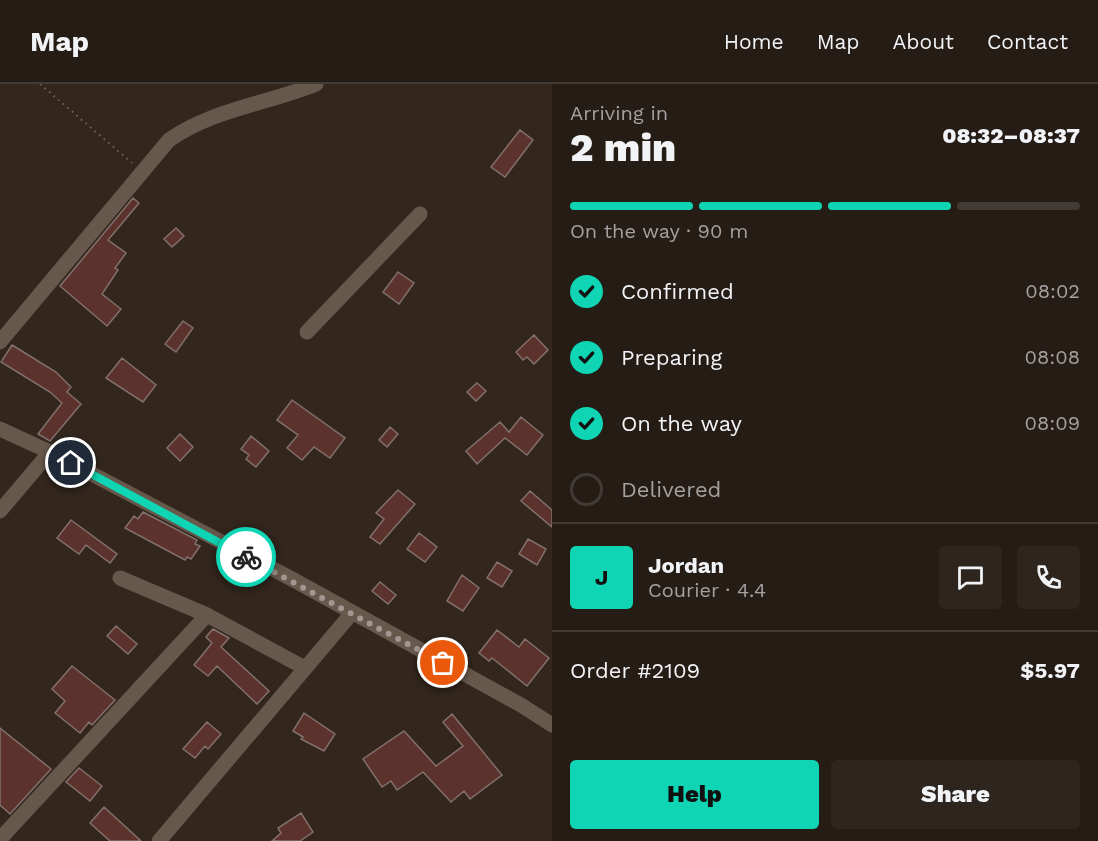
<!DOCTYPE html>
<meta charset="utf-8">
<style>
:root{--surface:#261c16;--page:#2e251f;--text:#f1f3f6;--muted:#a4a1a1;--line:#423a35;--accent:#0fd5b4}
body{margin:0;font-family:"Work Sans",sans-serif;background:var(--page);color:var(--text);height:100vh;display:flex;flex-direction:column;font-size:22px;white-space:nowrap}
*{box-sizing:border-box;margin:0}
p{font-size:20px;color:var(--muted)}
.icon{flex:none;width:33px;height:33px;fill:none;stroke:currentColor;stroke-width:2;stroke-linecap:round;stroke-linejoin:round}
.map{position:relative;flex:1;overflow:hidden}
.drawer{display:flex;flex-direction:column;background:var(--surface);width:546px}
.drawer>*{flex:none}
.pin{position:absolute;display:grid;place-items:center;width:51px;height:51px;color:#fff;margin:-26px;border:3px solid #fff;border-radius:50%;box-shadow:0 2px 6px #0007}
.courier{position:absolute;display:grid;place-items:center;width:60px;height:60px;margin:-30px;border:4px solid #0fd5b4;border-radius:50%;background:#fff;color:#222;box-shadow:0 2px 8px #0007}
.head em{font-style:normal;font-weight:800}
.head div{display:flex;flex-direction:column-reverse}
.head{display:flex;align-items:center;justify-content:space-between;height:102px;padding:0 18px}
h1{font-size:39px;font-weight:800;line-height:45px}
.bar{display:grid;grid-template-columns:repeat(4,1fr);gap:9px 6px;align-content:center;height:72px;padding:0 18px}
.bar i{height:8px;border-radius:4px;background:var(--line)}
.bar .current{background:var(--accent)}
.bar p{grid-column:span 4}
.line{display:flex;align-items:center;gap:15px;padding:0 18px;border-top:2px solid var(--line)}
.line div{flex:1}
.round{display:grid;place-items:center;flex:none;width:63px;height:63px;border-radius:6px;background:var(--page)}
ol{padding:0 18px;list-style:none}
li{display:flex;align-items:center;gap:18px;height:66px}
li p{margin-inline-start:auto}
li .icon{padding:6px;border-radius:50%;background:var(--accent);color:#111;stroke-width:4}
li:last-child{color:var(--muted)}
li i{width:33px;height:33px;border:3px solid var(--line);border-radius:50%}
.primary-button{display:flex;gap:12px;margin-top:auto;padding:12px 18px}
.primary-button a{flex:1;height:69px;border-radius:6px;background:var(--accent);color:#111;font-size:24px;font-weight:800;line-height:69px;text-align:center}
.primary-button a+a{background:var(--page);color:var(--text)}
header{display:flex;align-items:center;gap:36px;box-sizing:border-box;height:84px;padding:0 30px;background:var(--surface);border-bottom:2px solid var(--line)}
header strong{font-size:28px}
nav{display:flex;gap:33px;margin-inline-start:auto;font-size:21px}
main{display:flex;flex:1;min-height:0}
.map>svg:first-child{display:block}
</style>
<header>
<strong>Map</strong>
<nav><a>Home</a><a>Map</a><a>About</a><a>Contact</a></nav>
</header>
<main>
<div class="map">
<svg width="552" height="757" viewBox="0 0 552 757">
<rect width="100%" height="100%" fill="#32261d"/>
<path fill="#5b322c" stroke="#83706d" stroke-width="1.5" d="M520,46l13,10 -28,37 -14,-10z
M133,114l6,5 -31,37 18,13 -11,15 3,2 -16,24 19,15 -14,17 -47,-40z
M176,144l8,8 -12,11 -8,-8z
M398,188l16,11 -15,21 -16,-12z
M183,237l10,7 -17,24 -11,-8z
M534,251l14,15 -14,14 -7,-7 -4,3 -7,-8z
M12,261l44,27 15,15 -4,5 14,12 -31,37 -12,-7 24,-31 -12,-11 -49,-30z
M122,274l34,27 -13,17 -37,-24z
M477,299l9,8 -10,10 -9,-9z
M292,316l53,38 -15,20 -16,-11 -12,13 -15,-12 11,-13 -21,-15z
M521,333l22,18 -16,20 -22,-17 -28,26 -11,-13 34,-29 9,10z
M390,343l8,7 -11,13 -8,-7z
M180,350l13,13 -13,14 -13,-13z
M251,352l18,15 -13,16 -10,-8 3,-4 -8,-6z
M398,406l17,14 -35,40 -10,-7 14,-18 -8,-6z
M530,407l22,19v17l-31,-26z
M143,428l54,28 -2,4 5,2 -9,13 -4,-2 -2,3 -60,-32 9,-12 4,3z
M71,436l46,34 -7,9 -24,-18 -7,9 -22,-16z
M419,449l18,14 -12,15 -18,-13z
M528,455l18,10 -9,16 -18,-11z
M497,478l15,9 -10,16 -15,-9z
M462,491l17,13 -16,23 -16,-10z
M380,498l16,13 -8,9 -16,-13z
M116,542l21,18 -9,10 -21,-18z
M213,545l16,9 -8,9 48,44 -12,13 -40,-38 -9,10 -14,-11 18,-22 -6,-6z
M497,546l22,17 6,-8 24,19 -22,28 -35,-28 -3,3 -10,-8z
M72,582l43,34 -23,25 -3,-3 -9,11 -25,-20 10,-12 -13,-12z
M304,629l31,21 -11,17 -23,-12 2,-2 -10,-6z
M452,630l50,61 -32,24 -6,-8 -13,11 -28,-30 -26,18 -6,-9 -9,6 -19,-28 41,-28 32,35 27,-20 -20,-24z
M207,638l14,12 -13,15 -3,-3 -10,12 -12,-9z
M0,644l51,41 -41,45 -10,-9z
M79,684l23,18 -12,15 -24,-19z
M104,723l37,34h-31l-20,-18z
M301,729l12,19 -13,9h-28l9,-8 -3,-5z"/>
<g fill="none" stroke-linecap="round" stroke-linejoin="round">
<path stroke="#71665e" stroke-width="2" stroke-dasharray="1.5 4.5" stroke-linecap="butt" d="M40,0l92,79"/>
<path stroke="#66584b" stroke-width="15" d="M307,248l113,-118
M0,258l169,-202c44,-31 98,-36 147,-56
M0,345l50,23 242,127 229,126 31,20
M0,427l50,-59
M120,494l87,37
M0,755l207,-224 98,53
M159,757l193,-228"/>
</g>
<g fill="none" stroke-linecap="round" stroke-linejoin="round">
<path stroke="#a19790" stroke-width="6" stroke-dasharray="0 10.8" d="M246,473l197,106"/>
<path stroke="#0fd5b4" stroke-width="8" d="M71,379l175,94"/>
</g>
</svg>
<div class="pin" style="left:443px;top:579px;background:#ea580c"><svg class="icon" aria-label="bag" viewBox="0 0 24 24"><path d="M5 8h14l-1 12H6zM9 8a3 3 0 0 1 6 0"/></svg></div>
<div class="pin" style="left:71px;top:379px;background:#1f2937"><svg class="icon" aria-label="home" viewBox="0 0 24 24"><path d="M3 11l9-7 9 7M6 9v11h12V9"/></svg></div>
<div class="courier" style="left:246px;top:473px"><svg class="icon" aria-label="bike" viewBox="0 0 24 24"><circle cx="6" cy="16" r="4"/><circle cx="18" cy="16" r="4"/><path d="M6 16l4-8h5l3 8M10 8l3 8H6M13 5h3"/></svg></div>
</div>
<section class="drawer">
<div class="head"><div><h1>2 min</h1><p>Arriving in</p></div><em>08:32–08:37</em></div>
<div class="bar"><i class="current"></i><i class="current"></i><i class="current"></i><i></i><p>On the way · 90 m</p></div>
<ol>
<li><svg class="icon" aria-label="check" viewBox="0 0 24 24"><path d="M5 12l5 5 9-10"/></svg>Confirmed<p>08:02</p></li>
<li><svg class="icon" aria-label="check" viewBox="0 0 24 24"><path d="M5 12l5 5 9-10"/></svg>Preparing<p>08:08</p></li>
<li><svg class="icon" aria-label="check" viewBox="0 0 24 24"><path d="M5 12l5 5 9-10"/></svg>On the way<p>08:09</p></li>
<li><i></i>Delivered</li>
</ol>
<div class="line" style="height:108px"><b class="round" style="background:var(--accent);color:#111">J</b><div><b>Jordan</b><p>Courier · 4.4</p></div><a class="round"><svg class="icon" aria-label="chat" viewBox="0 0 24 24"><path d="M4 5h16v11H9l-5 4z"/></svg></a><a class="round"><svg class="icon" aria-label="phone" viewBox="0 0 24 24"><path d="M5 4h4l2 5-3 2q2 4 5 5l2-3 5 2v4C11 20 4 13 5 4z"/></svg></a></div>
<div class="line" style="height:78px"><div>Order #2109</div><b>$5.97</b></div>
<div class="primary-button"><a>Help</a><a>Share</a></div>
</section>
</main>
